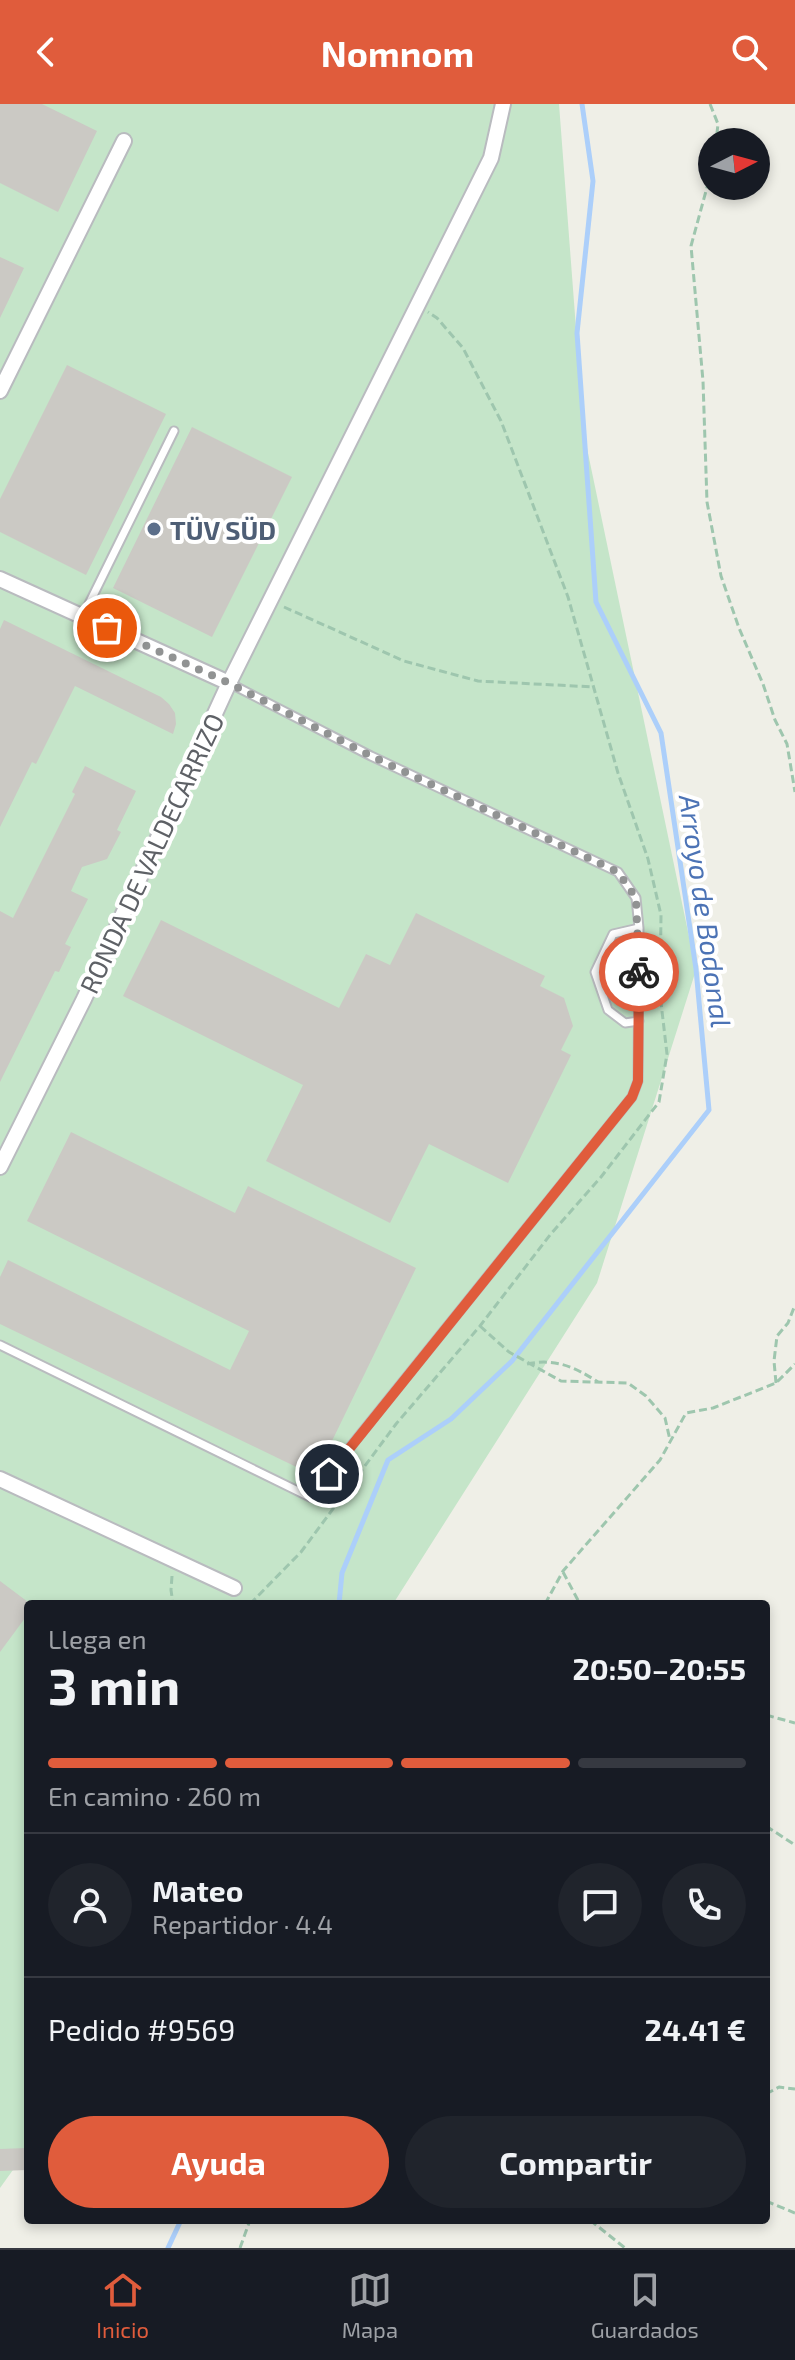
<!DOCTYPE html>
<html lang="es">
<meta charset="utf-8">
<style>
:root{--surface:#171b24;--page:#20242c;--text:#f1f3f6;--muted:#9ea1a6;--line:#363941;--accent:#e05c3c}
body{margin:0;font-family:"Exo 2",sans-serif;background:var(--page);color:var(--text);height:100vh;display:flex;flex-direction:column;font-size:30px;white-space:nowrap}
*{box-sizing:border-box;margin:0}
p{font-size:26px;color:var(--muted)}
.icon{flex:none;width:44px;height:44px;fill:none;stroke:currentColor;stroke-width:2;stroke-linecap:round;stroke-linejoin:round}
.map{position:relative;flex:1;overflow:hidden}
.panel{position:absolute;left:24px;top:1496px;width:746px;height:624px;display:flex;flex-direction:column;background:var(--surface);border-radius:8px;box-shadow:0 4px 12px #0003}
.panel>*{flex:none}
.needle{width:52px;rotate:84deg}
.fabs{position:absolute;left:698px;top:24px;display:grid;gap:16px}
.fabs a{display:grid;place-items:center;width:72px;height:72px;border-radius:50%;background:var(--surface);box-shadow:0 4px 12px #0003;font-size:40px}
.pin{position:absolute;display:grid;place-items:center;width:68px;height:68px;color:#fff;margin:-34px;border:4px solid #fff;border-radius:50%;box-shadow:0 2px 8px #0007}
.courier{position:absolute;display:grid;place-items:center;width:80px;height:80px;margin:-40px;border:6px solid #e05c3c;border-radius:50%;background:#fff;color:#222;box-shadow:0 2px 10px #0007}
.headline em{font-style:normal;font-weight:700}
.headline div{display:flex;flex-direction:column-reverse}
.headline{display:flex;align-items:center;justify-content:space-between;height:136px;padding:0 24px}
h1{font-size:52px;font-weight:700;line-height:60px}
.bar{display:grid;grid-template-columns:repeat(4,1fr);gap:12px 8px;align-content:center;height:96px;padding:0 24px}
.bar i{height:10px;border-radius:6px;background:var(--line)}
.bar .active{background:var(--accent)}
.bar p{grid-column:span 4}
.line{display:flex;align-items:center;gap:20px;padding:0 24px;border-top:2px solid var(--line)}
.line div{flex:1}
.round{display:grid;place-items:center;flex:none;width:84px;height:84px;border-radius:42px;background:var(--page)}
.action{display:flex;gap:16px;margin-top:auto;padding:16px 24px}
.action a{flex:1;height:92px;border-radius:48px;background:var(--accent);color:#fff;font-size:32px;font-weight:700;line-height:92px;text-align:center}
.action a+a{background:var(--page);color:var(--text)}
header{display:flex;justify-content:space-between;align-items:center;height:104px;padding:0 24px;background:var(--accent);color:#fff;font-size:36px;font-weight:700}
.tab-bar{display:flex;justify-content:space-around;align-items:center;height:112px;border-top:2px solid var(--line);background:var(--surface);font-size:22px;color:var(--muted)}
.tab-bar a{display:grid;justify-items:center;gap:4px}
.tab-bar .active{color:var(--accent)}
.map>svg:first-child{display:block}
</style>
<header><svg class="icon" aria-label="back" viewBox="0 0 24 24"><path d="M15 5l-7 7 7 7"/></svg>Nomnom<svg class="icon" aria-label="search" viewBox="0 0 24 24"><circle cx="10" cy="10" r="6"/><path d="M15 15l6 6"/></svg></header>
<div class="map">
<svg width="795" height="2144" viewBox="0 0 795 2144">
<rect width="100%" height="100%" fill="#efefe7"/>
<path fill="#c5e5c9" d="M0,0h559l25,330 112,536 -99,313 -204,321h-365v545l-28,39z"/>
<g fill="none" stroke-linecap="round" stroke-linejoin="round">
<path stroke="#accffa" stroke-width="5" d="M339,1500l3,-31 46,-113 63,-41 61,-58 197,-251 -13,-141 -35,-236 -65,-131 -19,-269 16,-152 -11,-77
M168,2144l13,-28"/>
</g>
<path fill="#cbc9c4" d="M0,0h42l55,27 -39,81 -58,-29z
M0,153l24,11 -24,50z
M67,261l99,49 -80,161 -86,-43v-33z
M192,323l100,50 -80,160 -99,-49z
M4,516l157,77 8,7 6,9 1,11 -3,10 -98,-48 -39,78 -4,-2 -32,65v-198z
M85,662l51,25 -19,39 4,2 -14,27 -25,8 -11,24 17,8 -23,45 6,3 -12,25 -4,-1 -55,111v-171l13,7 62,-124 -3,-2z
M416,809l129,63 -5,10 24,12 9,28 -12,24 10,5 -63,128 -79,-39 -39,79 -124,-62 37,-76 -180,-89 38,-76 178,88 27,-54 24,11z
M71,1028l164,81 13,-27 168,82 -101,208 -315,-152v-47l8,-17 222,110 19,-39 -222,-110z
M0,1477l28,21v12l-28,38z
M26,2044l1,22 -27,1v-22z"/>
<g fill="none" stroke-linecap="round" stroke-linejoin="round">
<defs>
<path id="lane" d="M83,512l91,-185
M639,824l-26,6 -18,38 13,38 17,13 14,-2
M0,1241l310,152 322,-400 6,-16 1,-153 -3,-30 -18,-26 -247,-116 -142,-73"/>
<path id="street" d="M0,287l124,-250
M0,475l229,104
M0,1063l84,-168 145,-316 262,-525 12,-54
M0,1375l234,109"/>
</defs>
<use href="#lane" stroke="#b9bbbf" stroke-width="11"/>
<use href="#street" stroke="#b9bbbf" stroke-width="18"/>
<path stroke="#9ec6ae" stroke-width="3" stroke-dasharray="8 4" stroke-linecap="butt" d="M710,0l8,20 -2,18
M712,65l-21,77 12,135 4,121 14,74 18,52 24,56 12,36 12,24 8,48
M284,503l120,54 74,20 116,6
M480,1222l29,26 52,29 67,2 18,13 19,22 5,22
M527,1260c28,-6 48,3 71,18
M776,1279l-2,-22 3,-25 11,-13 7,-18
M563,1468l17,32
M172,1472l-1,14 2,14
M250,1500l51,-52 95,-128 84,-98 70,-91 51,-58 58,-75 8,-48 -7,-60 1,-79 -13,-56 -30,-86 -50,-176 -67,-176 -38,-73 -26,-30 -9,-6
M545,1500l18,-33 97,-111 26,-47 27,-5 63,-25 19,-19
M766,1611l29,8
M766,1722l29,19
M766,1990l13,-7 16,2
M766,2097l29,12
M590,2116l35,28
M240,2144l10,-28"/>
<use href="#lane" stroke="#fff" stroke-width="7"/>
<use href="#street" stroke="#fff" stroke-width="14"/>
</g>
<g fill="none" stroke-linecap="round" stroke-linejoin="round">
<path stroke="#919393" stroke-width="8" stroke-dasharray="0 14.4" d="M107,524l122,55 142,73 247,116 18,26 3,74"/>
<path stroke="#e05c3c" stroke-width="10" d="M329,1370l303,-377 6,-16 1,-109"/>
</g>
<circle fill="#5c6f8a" stroke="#fff" stroke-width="3" cx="154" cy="425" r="8"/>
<g text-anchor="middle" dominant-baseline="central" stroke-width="8" stroke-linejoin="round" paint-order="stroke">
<g font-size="26" font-weight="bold" fill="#4e5e75" stroke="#fff" text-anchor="start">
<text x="170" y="425">TÜV SÜD</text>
</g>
<g font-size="26" fill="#5e6166" stroke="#fff">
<text transform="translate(151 749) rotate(-65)">RONDA DE VALDECARRIZO</text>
</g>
<g font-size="28" font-style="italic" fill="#4c73b5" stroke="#fff">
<text transform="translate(706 807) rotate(82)">Arroyo de Bodonal</text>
</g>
</g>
</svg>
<div class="fabs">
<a><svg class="needle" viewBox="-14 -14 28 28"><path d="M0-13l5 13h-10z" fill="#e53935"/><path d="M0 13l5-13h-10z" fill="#9ea1a6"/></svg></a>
</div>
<div class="pin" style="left:107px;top:524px;background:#ea580c"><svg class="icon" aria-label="bag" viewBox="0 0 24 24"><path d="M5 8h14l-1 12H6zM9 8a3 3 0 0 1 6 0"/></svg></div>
<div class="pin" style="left:329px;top:1370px;background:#1f2937"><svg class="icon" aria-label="home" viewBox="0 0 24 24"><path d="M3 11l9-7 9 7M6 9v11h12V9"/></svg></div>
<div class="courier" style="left:639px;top:868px"><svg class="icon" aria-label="bike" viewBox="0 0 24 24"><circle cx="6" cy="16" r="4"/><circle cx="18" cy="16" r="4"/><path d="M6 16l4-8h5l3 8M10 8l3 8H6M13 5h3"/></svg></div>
<section class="panel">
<div class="headline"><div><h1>3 min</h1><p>Llega en</p></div><em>20:50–20:55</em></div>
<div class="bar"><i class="active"></i><i class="active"></i><i class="active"></i><i></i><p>En camino · 260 m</p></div>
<div class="line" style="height:144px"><a class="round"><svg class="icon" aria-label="person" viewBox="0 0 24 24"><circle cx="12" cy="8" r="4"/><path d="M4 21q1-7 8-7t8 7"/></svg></a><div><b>Mateo</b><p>Repartidor · 4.4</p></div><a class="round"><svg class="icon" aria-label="chat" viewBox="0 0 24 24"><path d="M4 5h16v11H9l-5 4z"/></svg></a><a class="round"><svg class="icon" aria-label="phone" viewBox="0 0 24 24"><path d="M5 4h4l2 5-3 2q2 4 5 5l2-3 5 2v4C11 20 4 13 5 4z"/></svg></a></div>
<div class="line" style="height:104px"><div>Pedido #9569</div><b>24.41 €</b></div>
<div class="action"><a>Ayuda</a><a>Compartir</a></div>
</section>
</div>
<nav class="tab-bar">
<a class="active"><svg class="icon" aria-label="home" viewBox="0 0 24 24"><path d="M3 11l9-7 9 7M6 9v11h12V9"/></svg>Inicio</a>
<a><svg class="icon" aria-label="map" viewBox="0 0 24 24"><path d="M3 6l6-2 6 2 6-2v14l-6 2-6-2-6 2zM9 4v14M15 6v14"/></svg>Mapa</a>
<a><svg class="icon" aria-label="saved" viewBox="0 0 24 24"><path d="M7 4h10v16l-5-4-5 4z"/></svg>Guardados</a>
</nav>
